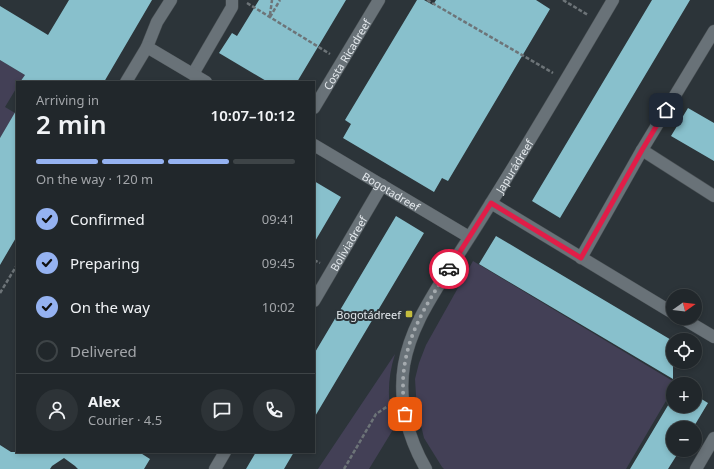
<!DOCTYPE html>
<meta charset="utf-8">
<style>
:root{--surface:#21272b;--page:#2d3337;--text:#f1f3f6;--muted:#a2a5a9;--line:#3e4447;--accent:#95b2f1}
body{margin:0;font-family:"Noto Sans",sans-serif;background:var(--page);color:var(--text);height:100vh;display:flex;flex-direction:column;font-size:15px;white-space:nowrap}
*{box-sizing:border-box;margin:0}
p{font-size:13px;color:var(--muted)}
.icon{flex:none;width:22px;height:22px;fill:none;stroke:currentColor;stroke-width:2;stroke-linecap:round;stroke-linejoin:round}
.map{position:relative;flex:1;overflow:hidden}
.sheet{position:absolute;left:16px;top:81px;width:299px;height:372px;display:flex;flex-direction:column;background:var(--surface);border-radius:0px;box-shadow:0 2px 6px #0003,0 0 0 1px var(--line)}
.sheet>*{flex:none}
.needle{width:26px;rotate:76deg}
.tools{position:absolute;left:666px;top:289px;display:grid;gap:8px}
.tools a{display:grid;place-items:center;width:36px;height:36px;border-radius:50%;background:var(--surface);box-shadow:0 2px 6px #0003,0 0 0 1px var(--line);font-size:20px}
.pin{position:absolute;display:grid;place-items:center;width:34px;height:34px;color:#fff;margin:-17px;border-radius:8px;box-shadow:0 2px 6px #0006}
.courier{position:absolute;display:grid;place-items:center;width:40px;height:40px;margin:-20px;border:3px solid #e11d48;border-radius:50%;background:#fff;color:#222;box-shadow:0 1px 5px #0007}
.headline em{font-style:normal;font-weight:600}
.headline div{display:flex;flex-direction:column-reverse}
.headline{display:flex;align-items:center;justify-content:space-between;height:68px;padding:0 20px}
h1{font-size:26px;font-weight:600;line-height:30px}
.bar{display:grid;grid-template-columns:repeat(4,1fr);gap:6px 4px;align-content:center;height:48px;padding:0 20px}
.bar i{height:5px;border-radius:3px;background:var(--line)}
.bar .on{background:var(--accent)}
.bar p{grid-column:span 4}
.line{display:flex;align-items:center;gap:10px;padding:0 20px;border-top:1px solid var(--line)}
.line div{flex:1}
.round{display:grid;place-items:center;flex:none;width:42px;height:42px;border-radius:21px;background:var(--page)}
ol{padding:0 20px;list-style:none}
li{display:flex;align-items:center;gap:12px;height:44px}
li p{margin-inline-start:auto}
li .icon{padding:4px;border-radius:50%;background:var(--accent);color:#111;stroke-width:4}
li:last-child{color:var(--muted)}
li i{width:22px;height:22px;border:2px solid var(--line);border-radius:50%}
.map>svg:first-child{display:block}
</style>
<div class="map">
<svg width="714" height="469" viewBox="0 0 714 469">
<rect width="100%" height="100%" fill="#2c3439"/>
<path fill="#434056" d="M0,60l25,15 -5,7h-3v5l-12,20 10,6 -15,25z
M473,261l203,122 -3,1v5l-47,80h-182l-2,-2 -18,-29 -5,-21 -3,-22 -1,-16 4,-16 7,-18z
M395,354c-8,25 -8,49 -1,74l-25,41h-51z"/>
<path fill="#88c0cc" d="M69,0h83l-48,82h-84l5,-7 -25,-15v-54l48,29z
M259,0h87l-49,82h-29l-49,-29 13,-20 5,3z
M417,0h7l9,5 3,-5h100l14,9 -102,172 -6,-3 -8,14 -91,-54 8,-14 -6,-4z
M652,0h38l-130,218 -28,-17z
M688,108l26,15v38l-43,-25z
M17,109v127l-17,29v-127z
M314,181l27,16 -27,46z
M396,216l28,17 -110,185v-64z
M496,236l177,105v38l-194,-115z
M695,395l13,8 -15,25h-20v22h7l-12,19h-38l43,-72v9h22z
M0,445l11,7h128l11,7 -6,10h-66l-3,-3 -11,-8 -12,8 -2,3h-50z
M256,452h38l-10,17h-38z"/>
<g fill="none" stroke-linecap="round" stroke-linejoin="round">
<defs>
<g id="minor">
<path d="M147,47l10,-25 14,-22"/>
<path d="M193,74l39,-67v-7"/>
<path d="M126,82l21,-35 59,35"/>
<path id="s1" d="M314,108l65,-108"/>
<path id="s2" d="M314,145l155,92"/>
<path d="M642,150l72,46"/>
<path d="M491,203l182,110"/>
<path d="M581,258l61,-108 72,-119"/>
<path id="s3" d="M314,301l68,-116"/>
<path d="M682,318l32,19"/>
<path d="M215,469l10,-17"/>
<path id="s4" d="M426,469c-18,-31 -28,-68 -22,-104 6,-35 25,-64 43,-93 15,-23 30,-46 44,-69 42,-67 82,-135 122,-203"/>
<path d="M696,469l18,-31"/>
</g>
</defs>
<use href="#minor" stroke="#4a5155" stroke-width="13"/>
<path stroke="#6d7478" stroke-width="2.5" stroke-dasharray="4 2" stroke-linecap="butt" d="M427,0l126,73
M563,0l25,15
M247,3l83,51
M270,15l2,-15
M270,17l10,-17
M314,260l6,3
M0,293l17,-28
M344,469l32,-55 12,-8"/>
<use href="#minor" stroke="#697278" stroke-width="12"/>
</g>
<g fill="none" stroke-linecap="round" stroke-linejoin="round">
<path stroke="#a4aaae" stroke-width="4" stroke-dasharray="0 7.2" d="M405,414c-2,-11 -2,-21 -2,-33 2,-45 23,-76 46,-112"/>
<path stroke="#e11d48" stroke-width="5" d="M449,269l42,-66 90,55 61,-108 24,-40"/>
</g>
<rect fill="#c4bd3e" stroke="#2c3439" stroke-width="1.5" x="405" y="310" width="8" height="8" rx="2"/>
<g text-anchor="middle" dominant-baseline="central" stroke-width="4" stroke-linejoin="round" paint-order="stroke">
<g font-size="11" fill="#e4e9ed" stroke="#2c3439">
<text stroke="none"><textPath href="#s1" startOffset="63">Costa Ricadreef</textPath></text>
<text stroke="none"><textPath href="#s4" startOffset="337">Japurádreef</textPath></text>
<text stroke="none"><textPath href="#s2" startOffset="90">Bogotadreef</textPath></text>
<text stroke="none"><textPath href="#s3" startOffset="67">Boliviadreef</textPath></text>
</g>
<g font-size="11" fill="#e4e9ed" stroke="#2c3439" text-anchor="end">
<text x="401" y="314">Bogotádreef</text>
</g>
</g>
</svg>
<div class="tools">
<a><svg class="needle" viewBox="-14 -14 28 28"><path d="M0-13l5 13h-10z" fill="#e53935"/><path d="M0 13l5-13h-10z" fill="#a2a5a9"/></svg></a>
<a><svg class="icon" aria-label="locate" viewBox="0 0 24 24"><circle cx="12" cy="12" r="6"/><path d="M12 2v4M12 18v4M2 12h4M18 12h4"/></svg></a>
<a>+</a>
<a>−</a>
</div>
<div class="pin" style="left:405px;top:414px;background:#ea580c"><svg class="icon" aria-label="bag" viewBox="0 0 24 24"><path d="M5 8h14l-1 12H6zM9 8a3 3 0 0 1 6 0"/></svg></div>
<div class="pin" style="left:666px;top:110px;background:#1f2937"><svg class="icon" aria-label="home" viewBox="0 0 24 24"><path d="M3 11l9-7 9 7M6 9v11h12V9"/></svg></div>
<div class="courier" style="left:449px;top:269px"><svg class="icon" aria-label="car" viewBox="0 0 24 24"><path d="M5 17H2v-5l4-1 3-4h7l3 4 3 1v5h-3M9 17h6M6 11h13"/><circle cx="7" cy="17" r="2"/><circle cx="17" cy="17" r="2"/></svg></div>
<section class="sheet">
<div class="headline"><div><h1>2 min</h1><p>Arriving in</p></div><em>10:07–10:12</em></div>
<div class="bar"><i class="on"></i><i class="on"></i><i class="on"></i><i></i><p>On the way · 120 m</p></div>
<ol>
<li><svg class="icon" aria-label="check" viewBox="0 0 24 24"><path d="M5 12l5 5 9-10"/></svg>Confirmed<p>09:41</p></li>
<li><svg class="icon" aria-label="check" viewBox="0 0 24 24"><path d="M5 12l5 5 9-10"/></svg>Preparing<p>09:45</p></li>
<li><svg class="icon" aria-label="check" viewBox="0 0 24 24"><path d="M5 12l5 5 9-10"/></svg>On the way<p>10:02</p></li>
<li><i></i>Delivered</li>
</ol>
<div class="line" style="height:72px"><a class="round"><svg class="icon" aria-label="person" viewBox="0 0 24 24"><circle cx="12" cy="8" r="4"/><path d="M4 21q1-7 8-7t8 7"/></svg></a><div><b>Alex</b><p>Courier · 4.5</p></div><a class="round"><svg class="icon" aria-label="chat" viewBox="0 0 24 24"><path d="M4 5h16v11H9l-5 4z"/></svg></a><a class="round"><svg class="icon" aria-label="phone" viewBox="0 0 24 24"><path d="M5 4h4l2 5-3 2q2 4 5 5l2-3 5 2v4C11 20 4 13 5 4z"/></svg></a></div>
</section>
</div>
